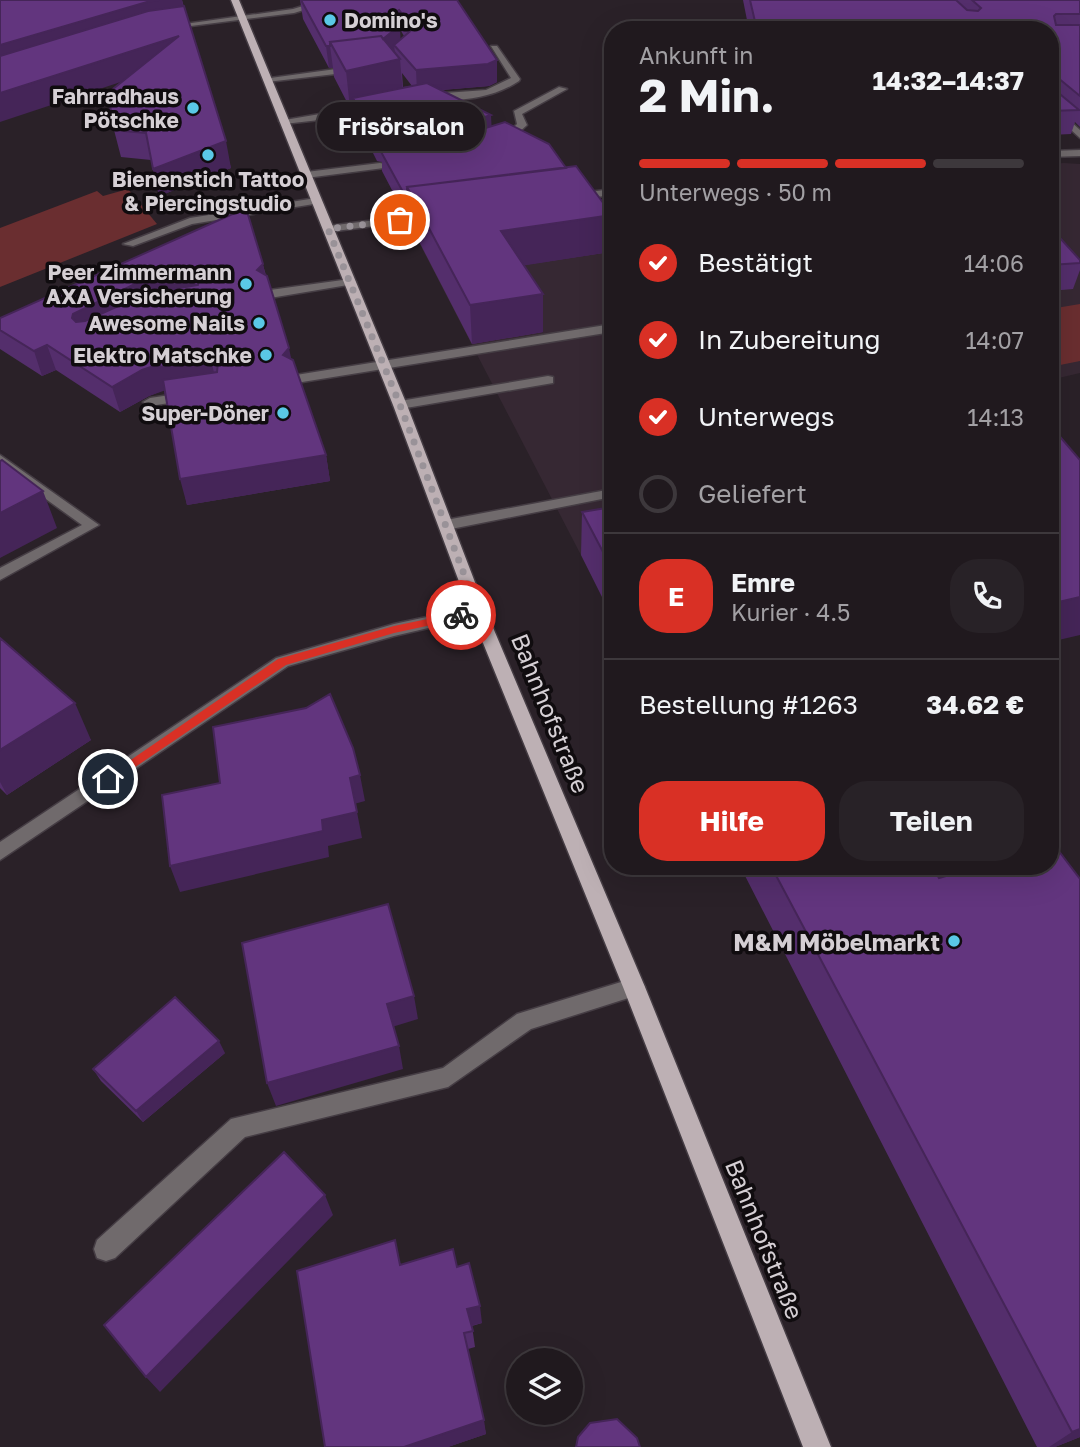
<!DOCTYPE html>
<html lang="de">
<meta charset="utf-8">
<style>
:root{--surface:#20191e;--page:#282227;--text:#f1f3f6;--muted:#a2a0a4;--line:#3d383c;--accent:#d93025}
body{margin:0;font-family:"Golos Text",sans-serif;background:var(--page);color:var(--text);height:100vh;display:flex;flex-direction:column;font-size:26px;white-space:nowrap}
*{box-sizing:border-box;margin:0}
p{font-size:23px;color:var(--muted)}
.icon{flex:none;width:38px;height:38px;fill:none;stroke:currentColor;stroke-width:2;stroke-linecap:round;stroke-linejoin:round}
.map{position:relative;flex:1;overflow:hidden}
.sheet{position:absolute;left:604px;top:21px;width:455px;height:854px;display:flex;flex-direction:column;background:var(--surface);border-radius:28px;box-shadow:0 7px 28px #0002,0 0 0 2px var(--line)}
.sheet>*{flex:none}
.fabs{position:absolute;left:506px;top:1348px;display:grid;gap:14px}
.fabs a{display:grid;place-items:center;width:77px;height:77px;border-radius:50%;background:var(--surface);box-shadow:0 7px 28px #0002,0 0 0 2px var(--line);font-size:35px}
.pin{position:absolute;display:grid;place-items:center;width:60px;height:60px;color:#fff;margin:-30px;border:4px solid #fff;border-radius:50%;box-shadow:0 2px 7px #0007}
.courier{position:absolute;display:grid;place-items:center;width:70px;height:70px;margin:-35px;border:5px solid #d93025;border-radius:50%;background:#fff;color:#222;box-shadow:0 2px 9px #0007}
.bubble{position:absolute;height:49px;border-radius:24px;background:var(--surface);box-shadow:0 7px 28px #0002,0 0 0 2px var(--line);font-size:23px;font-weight:700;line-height:49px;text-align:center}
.headline em{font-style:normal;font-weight:700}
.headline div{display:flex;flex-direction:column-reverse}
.headline{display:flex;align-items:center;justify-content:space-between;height:119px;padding:0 35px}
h1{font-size:46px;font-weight:700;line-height:52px}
.bar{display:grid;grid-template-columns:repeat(4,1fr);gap:10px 7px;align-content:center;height:84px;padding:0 35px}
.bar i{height:9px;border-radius:5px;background:var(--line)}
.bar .current{background:var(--accent)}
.bar p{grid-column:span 4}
.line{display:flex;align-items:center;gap:18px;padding:0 35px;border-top:2px solid var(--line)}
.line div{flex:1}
.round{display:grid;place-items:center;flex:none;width:74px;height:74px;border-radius:28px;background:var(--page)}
ol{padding:0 35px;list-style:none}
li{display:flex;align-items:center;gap:21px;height:77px}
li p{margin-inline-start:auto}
li .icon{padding:7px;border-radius:50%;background:var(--accent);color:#fff;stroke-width:4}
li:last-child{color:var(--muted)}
li i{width:38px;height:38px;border:4px solid var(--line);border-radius:50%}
.cta{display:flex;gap:14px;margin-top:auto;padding:14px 35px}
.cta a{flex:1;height:80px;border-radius:28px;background:var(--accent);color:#fff;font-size:28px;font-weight:700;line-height:80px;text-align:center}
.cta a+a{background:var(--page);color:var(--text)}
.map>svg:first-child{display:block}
</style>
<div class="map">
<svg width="1080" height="1447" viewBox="0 0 1080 1447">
<rect width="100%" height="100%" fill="#2a2128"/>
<path fill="#362833" d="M1064,163l16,1v209l-30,7v-216z
M612,204v411l-200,-386z"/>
<path fill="#6a2e30" d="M128,189l29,35 -157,63v-59l97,-37 6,5z
M1080,304v57l-30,6v-58z"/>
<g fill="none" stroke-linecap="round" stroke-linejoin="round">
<defs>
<path id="minor" d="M323,0h13l-42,13 -127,16 -4,-2 130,-18z
M491,46h6l23,33 -1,2c-25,17 -61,22 -91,18v-4l3,-1 55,-4 25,-12z
M358,66l4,3 -1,2 -94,11 -4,-3z
M559,87l8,2 -45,25 5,11 -12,11 -18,4v-4l12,-4 8,-8 -3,-13z
M1050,103l30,27v8l-30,-27z
M378,104l5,3 -2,2 -26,7 -71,8 -5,-3z
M1080,150v6l-30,1v-6z
M380,163l4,1v4l-78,10 -5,-3 5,-3z
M612,189v6l-38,5 -5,-3 5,-3z
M316,198l5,3 -1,2 -128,21 -59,22 -10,-2 67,-26z
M432,213l5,3 -1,2 -108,14 -5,-3 5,-3z
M350,279l6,3 -2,2 -84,14 -6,-4 6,-4z
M612,324v8l-316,51 -6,-4 6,-4z
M548,376l5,1v6l-153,26 -7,-4 7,-4z
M190,392l5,1v6l-45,7 -7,-4 7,-4z
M0,455l99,70 -99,55v-12l82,-43 -82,-59z
M612,489v8l-166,33 -7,-5 7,-5z
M478,606l8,5 -2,4 -90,21 -106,30 -288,194v-18l276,-184 118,-34z
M634,978l7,2 4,7 -4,7 -110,35 -83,58 -203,50 -130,121 -9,3 -9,-3 -3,-9 3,-9 134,-121 212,-51 74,-54z"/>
<path id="major" d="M231,0h8l168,405 79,206 159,376 186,460h-28l-180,-460 -153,-376 -77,-206z"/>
</defs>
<use href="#minor" stroke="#453d44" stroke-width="3"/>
<use href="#major" stroke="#453d44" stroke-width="3"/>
<use href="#minor" fill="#706a6c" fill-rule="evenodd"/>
<use href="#major" fill="#bdb0b4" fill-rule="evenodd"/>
</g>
<path fill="#542e6c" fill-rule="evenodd" d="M182,0l49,168 -72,28 -8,-36 -30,-3 -7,-27z
M300,0h157l40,82 -8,4 -47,4 49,36 75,42 46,47 -2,37 -86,13 19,29v38l-71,12 -62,-120 -1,-11h-5l-22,-42v-9l-5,-1 -22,-44 -1,-9h-4l-16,-31 -1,-9h-4l-26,-49zM401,31l3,5 -4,4 -1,-8zM402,73l10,13 -9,1z
M743,0h337v127l-5,-5 -4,12 -21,1v-105h-301z
M246,208l45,151 35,96 4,26 -143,24 -23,-115 -15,6 -29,16 -64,-42 -14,6 -42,-27v-31z
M1050,227l30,33v10l-7,19 -23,2z
M612,507v110l-31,-62 1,-43z
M0,638l91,102 -84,55 -7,-7z
M740,866h192l148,571 -25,10h-18z
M225,1053l-82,69 -42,-41 -8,-12z
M401,1264l56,3 25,56 -10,3 3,21 -7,2 18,85 -38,13h-123z"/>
<path fill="#452558" d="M159,0h23l4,20 -186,52v-27l147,-43z
M399,10l2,37 -7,-2 1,8 -52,13 49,-52z
M179,36l5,25 -184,61v-29z
M326,46h4l3,22h-4z
M400,59l3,36 -50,3 1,10h-4l-4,-37z
M497,60v22l-8,4 -72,6 -1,-22z
M491,115l1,20 -62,21 -1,-21z
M226,141l5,27 -72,28 -6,-27z
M403,192h4l2,21h-5z
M612,215l-2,37 -108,17 -1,-38z
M263,264l5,24 -11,-18z
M193,274l6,24 -118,41 -9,-21 1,-4 64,-31z
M543,294v38l-71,12 -2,-39z
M47,345l9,25 -14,6 -8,-25z
M289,348l5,25 -11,-18z
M211,360l6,25 -51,5 -17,6 -29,16 -8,-25 30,-17 18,-6z
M326,455l4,26 -143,24 -7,-26z
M43,491l14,37 -57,30v-45z
M1080,597v38l-30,7v-38z
M75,703l16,37 -84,55 -7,-13v-32z
M360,775l5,26 -11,3 -4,-26z
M357,812l5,26 -34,8 1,11 -149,35 -10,-26 152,-46z
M414,996l4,23 -26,8 -5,-23z
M219,1041l6,12 -82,69 -7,-11z
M399,1046l4,23 -127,37 -9,-23z
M325,1195l8,20 -173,177 -14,-15z
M480,1306l2,17 -12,3 -3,-17z
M484,1420l2,14 -38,13h-44z
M1080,1429v8l-25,10h-6l23,-15z"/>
<path fill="#62357e" stroke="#452558" stroke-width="2" fill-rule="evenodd" d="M0,0h159l-12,2 -147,43z
M301,0h156l40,60 -9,4 -72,6 -22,-25 20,-17 -15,-18 -7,4 7,12 -16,13 -2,-3 -51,6v4h-4z
M750,0h206l11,10 11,1 3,-3 -9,-8h108v14h-24l-2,2 2,9h24v71l-23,-19 -3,3 1,10 24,20 -29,1v-81h-293z
M184,6l42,135 -73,28 -7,-36 -32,-3 -6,-37 71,-57 -179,57v-37l148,-45z
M381,36l19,23 -54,12 -16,-29z
M427,83l64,32 -62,20v5l11,2 65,-20 44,22 17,24 -159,19v5h-4l-23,-42 4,-1v-7l-9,-2 -22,-42z
M576,166l36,49 -111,16 42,63 -73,11 -63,-118z
M246,208l17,56 -6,6 10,6 22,72 -6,7 10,5 33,95 -146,24 -17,-99 54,-8 1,-10 -7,-2 -51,7v-3l-18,6 -30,17 -65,-42 -13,6 -34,-21v-12zM193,274l6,2 -1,9 -53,9 -60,27 -9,1 -4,-4 1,-4 64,-31z
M1050,227l30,33v3l-30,2z
M1050,425l30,35v137l-30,7z
M2,460l41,31 -43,22v-52z
M612,507v62l-30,-57z
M0,638l75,65 -75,47z
M330,694l23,54 7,27 -10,3 7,34 -35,8 1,11 -153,35 -8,-71 58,-12 -7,-56 93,-19z
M1055,846l25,33v550l-8,3 -301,-566h161l7,12 42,-12h69v-19z
M388,904l26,92 -27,8 12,42 -132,37 -25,-140z
M175,997l44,44 -83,70 -43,-42z
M284,1152l41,43 -179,182 -42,-52z
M395,1240l5,25 53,-16 4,18 12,-4 11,43 -13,3 6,22 -9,2 20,87 -80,27h-79l-28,-176z
M617,1419l20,19 3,9h-64l2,-10 12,-14z"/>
<path fill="#d93025" d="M461,612l5,3 -2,3 -70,15 -108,32 -173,117 -5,2 -5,-5 175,-120 116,-33z"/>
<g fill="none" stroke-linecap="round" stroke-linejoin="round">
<path stroke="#999298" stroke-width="7" stroke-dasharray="0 12.6" d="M400,220l-72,9 72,176 78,206 -17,4"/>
</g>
<g fill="#5ac8e6" stroke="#100c0f" stroke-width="2.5">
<circle cx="330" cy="20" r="7"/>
<circle cx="193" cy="108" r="7"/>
<circle cx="208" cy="155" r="7"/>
<circle cx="246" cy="284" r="7"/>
<circle cx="259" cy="323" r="7"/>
<circle cx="266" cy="355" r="7"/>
<circle cx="283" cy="413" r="7"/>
<circle cx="954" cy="941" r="7"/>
</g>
<g text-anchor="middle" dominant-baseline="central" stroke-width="7" stroke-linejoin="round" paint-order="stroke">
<g font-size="21" font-weight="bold" fill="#d5cfd4" stroke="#100c0f" text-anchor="end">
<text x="344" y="20" text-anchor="start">Domino's</text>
<text x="179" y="96">Fahrradhaus<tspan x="179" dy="24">Pötschke</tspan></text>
<text x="208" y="179" text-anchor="middle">Bienenstich Tattoo<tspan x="208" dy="24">&amp; Piercingstudio</tspan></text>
<text x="232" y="272">Peer Zimmermann<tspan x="232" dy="24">AXA Versicherung</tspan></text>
<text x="245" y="323">Awesome Nails</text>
<text x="252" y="355">Elektro Matschke</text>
<text x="269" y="413">Super-Döner</text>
</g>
<g font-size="24" fill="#d5cfd4" stroke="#100c0f">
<text transform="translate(551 713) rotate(68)">Bahnhofstraße</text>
<text transform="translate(765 1239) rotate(68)">Bahnhofstraße</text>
</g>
<g font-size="24" font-weight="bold" fill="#d5cfd4" stroke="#100c0f" text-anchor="end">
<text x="940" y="941">M&amp;M Möbelmarkt</text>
</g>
</g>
</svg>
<div class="fabs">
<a><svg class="icon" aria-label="layers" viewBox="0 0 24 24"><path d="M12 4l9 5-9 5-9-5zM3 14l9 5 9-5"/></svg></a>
</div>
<div class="pin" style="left:400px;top:220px;background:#ea580c"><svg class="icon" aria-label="bag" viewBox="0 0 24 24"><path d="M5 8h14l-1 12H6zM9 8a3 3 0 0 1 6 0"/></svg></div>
<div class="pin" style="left:108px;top:779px;background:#1f2937"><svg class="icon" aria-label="home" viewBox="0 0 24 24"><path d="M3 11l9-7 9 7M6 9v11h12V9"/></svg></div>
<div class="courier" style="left:461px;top:615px"><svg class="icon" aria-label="bike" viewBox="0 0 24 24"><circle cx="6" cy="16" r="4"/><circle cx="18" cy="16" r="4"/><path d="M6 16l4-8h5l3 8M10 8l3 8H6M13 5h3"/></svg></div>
<div class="bubble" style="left:317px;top:102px;width:168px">Frisörsalon</div>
<section class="sheet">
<div class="headline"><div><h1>2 Min.</h1><p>Ankunft in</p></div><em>14:32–14:37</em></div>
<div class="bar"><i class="current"></i><i class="current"></i><i class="current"></i><i></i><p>Unterwegs · 50 m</p></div>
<ol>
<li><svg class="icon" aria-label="check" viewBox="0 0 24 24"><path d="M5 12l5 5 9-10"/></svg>Bestätigt<p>14:06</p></li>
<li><svg class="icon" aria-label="check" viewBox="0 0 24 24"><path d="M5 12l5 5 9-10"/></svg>In Zubereitung<p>14:07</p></li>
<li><svg class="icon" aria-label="check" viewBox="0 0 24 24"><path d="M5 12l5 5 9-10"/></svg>Unterwegs<p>14:13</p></li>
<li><i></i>Geliefert</li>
</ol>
<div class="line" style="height:126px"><b class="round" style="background:var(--accent);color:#fff">E</b><div><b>Emre</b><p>Kurier · 4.5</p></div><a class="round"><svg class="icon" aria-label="phone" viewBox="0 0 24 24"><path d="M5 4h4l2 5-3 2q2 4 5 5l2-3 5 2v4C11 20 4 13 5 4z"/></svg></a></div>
<div class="line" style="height:91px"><div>Bestellung #1263</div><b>34.62 €</b></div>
<div class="cta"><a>Hilfe</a><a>Teilen</a></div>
</section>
</div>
